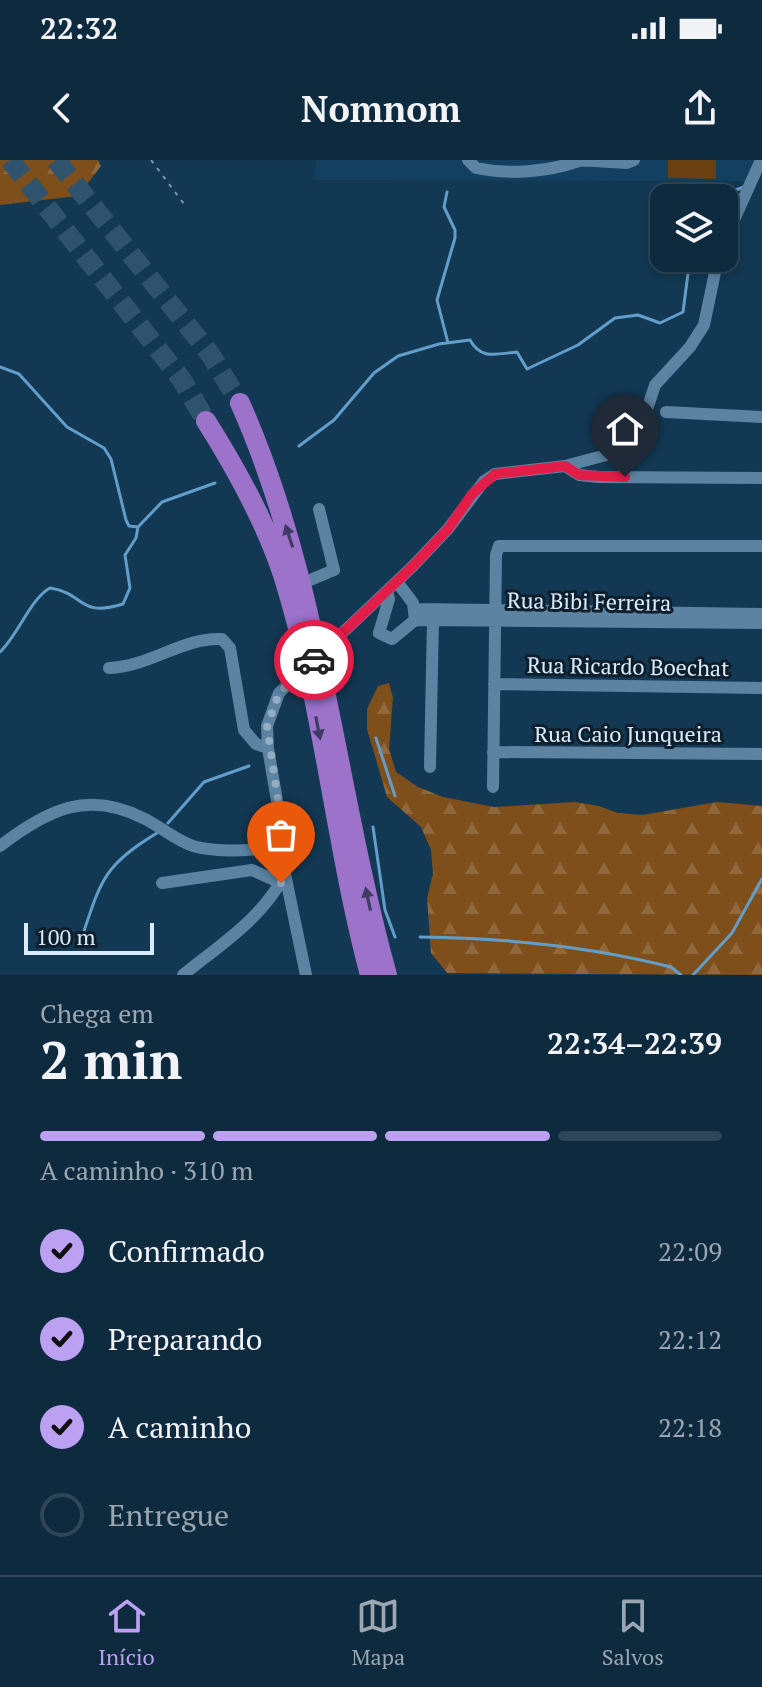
<!DOCTYPE html>
<html lang="pt">
<meta charset="utf-8">
<style>
:root{--surface:#0e2a3e;--page:#1c3649;--text:#f1f3f6;--muted:#9ba7b0;--line:#2e4658;--accent:#bca0f2}
body{margin:0;font-family:"PT Serif",serif;background:var(--page);color:var(--text);height:100vh;display:flex;flex-direction:column;font-size:30px;white-space:nowrap}
*{box-sizing:border-box;margin:0}
p{font-size:26px;color:var(--muted)}
.icon{flex:none;width:44px;height:44px;fill:none;stroke:currentColor;stroke-width:2;stroke-linecap:round;stroke-linejoin:round}
.map{position:relative;height:815px;overflow:hidden}
.side{display:flex;flex-direction:column;background:var(--surface);flex:1}
.side>*{flex:none}
.controls{position:absolute;left:650px;top:24px;display:grid;gap:16px}
.controls a{display:grid;place-items:center;width:88px;height:88px;border-radius:16px;background:var(--surface);box-shadow:0 4px 12px #0003,0 0 0 2px var(--line);font-size:40px}
.scale{position:absolute;left:24px;bottom:20px;width:130px;box-sizing:border-box;padding-left:8px;border:4px solid #d8ecfe;border-top:0;font-size:22px;line-height:28px;white-space:nowrap;color:#d8ecfe;-webkit-text-stroke:6px #0e1e2a;paint-order:stroke}
.pin{position:absolute;display:grid;place-items:center;width:68px;height:68px;color:#fff;margin:-82px -34px;border-radius:50% 50% 50% 0;rotate:-45deg;box-shadow:0 0 8px #0007}
.pin .icon{rotate:45deg}
.courier{position:absolute;display:grid;place-items:center;width:80px;height:80px;margin:-40px;border:6px solid #e11d48;border-radius:50%;background:#fff;color:#222;box-shadow:0 2px 10px #0007}
.head em{font-style:normal;font-weight:700}
.head div{display:flex;flex-direction:column-reverse}
.head{display:flex;align-items:center;justify-content:space-between;height:136px;padding:0 40px}
h1{font-size:52px;font-weight:700;line-height:60px}
.bar{display:grid;grid-template-columns:repeat(4,1fr);gap:12px 8px;align-content:center;height:96px;padding:0 40px}
.bar i{height:10px;border-radius:6px;background:var(--line)}
.bar .active{background:var(--accent)}
.bar p{grid-column:span 4}
ol{padding:0 40px;list-style:none}
li{display:flex;align-items:center;gap:24px;height:88px}
li p{margin-inline-start:auto}
li .icon{padding:8px;border-radius:50%;background:var(--accent);color:#111;stroke-width:4}
li:last-child{color:var(--muted)}
li i{width:44px;height:44px;border:4px solid var(--line);border-radius:50%}
.status{display:flex;justify-content:space-between;align-items:center;height:56px;padding:0 40px;background:var(--surface);direction:ltr}
.status svg{height:22px;fill:currentColor}
header{display:flex;justify-content:space-between;align-items:center;height:104px;padding:0 40px;background:var(--surface);font-size:36px;font-weight:700}
.tabs{display:flex;justify-content:space-around;align-items:center;height:112px;border-top:2px solid var(--line);background:var(--surface);font-size:22px;color:var(--muted)}
.tabs a{display:grid;justify-items:center;gap:4px}
.tabs .active{color:var(--accent)}
.map>svg:first-child{display:block}
</style>
<div class="status"><b>22:32</b><svg viewBox="0 0 49 12"><path d="M0 12V9h3v3zM5 12V6h3v6zM10 12V3h3v9zM15 12V0h3v12zM26 1h20v11H26zM47 4h2v5h-2z"/></svg></div>
<header><svg class="icon" aria-label="back" viewBox="0 0 24 24"><path d="M15 5l-7 7 7 7"/></svg>Nomnom<svg class="icon" aria-label="share" viewBox="0 0 24 24"><path d="M12 15V3M7 8l5-5 5 5M5 13v7h14v-7"/></svg></header>
<div class="map">
<svg width="762" height="815" viewBox="0 0 762 815">
<defs>
<pattern id="forest-firs" width="22" height="20" patternUnits="userSpaceOnUse" patternTransform="scale(2)"><rect width="22" height="20" fill="#7e4f1a"/><path d="M5 1l3.5 6h-7zM16 11l3.5 6h-7z" fill="#90683c"/></pattern>
</defs>
<rect width="100%" height="100%" fill="#123853"/>
<path fill="#134061" d="M316,0h442l-9,21 -436,-1z"/>
<path fill="url(#forest-firs)" d="M0,0h98l3,6 -23,30 -78,9z
M389,523l4,15 -4,51 7,23 22,15 25,10 51,10 81,-5 24,4 19,7 24,2 75,-13 45,4v169l-315,-2 -16,-20 -4,-55 6,-24 -2,-24 -10,-23 -34,-30 -20,-68v-20l11,-23z"/>
<path fill="#6a4010" d="M668,0h48v19l-48,-1z"/>
<g fill="none" stroke-linecap="round" stroke-linejoin="round">
<path stroke="#639ecb" stroke-width="3" d="M447,32l-3,15 11,23v8l-18,62 11,43
M713,38l31,-11
M0,207l19,7 48,53 37,21 7,11 15,61 3,6 9,1
M299,286l35,-26 40,-47 24,-17 41,-12 31,-4c11,20 26,14 47,12l10,17 51,-24 37,-27 23,-3 22,8 23,-11 7,-54
M0,492c18,-17 31,-54 50,-64 35,5 28,30 73,16l7,-16 -5,-33 11,-17 2,-11 24,-25 53,-19
M376,578l19,58
M168,663l36,-41 45,-16
M373,667l12,83 10,27
M82,777c19,-57 22,-72 75,-104
M420,777c85,1 169,9 251,30l10,8
M693,815l39,-42 30,-54"/>
<path stroke="#30536d" stroke-width="20" stroke-dasharray="20 10" stroke-linecap="butt" d="M10,0l172,220 24,41
M56,0l154,194 30,49"/>
<path stroke="#7b98ae" stroke-width="2" stroke-dasharray="4 6" stroke-linecap="butt" d="M151,0l33,44"/>
<path stroke="#5d83a3" stroke-width="12" d="M468,0l8,8c33,7 71,4 103,-7
M578,0l49,3 7,-3
M724,82l37,-82
M666,252l96,5
M565,306l14,9 19,2 164,1
M303,423l31,-13 -15,-61
M387,432l2,7 -10,34 13,6 23,-19 -2,-17 -16,-21
M415,449l347,5
M415,460l347,3
M109,508c40,-1 74,-31 113,-29l8,9 14,82 12,14 12,4
M494,524l268,4
M493,592l269,2
M430,607l3,-147
M493,627l3,-232 3,-9h263
M0,686c47,-36 88,-57 145,-27 16,8 32,22 48,27 29,8 62,3 92,2
M162,723l90,-13 29,13
M183,815c37,-30 80,-57 102,-101
M306,815l-21,-101v-26l-17,-100 -1,-22 12,-33 134,-127 35,-37 36,-48 11,-7 70,-8 45,-12 28,-17 17,-52 35,-38 14,-22 14,-67"/>
<path stroke="#9c72cb" stroke-width="20" d="M240,243c81,182 94,381 147,572
M206,261c31,49 60,101 78,157 40,129 51,266 86,397"/>
</g>
<defs><path id="oneway-solid" d="M-6-.8H1V-3.2L6.5 0L1 3.2V.8H-6Z" transform="scale(2)"/></defs>
<g fill="#403b62">
<use href="#oneway-solid" transform="translate(289 376) rotate(-108)"/>
<use href="#oneway-solid" transform="translate(318 568) rotate(79)"/>
<use href="#oneway-solid" transform="translate(368 739) rotate(-102)"/>
</g>
<g fill="none" stroke-linecap="round" stroke-linejoin="round">
<path stroke="#93adc2" stroke-width="8" stroke-dasharray="0 14.4" d="M281,723l4,-9v-26l-18,-122 12,-33 35,-33"/>
<path stroke="#e11d48" stroke-width="10" d="M314,500l99,-94 35,-37 24,-35 23,-20 70,-8 14,9 46,2"/>
</g>
<g text-anchor="middle" dominant-baseline="central" stroke-width="6" stroke-linejoin="round" paint-order="stroke">
<g font-size="22" fill="#d8ecfe" stroke="#0e1e2a">
<text transform="translate(589 441) rotate(1)">Rua Bibi Ferreira</text>
<text transform="translate(628 506) rotate(1)">Rua Ricardo Boechat</text>
<text x="628" y="573">Rua Caio Junqueira</text>
</g>
</g>
</svg>
<div class="controls">
<a><svg class="icon" aria-label="layers" viewBox="0 0 24 24"><path d="M12 4l9 5-9 5-9-5zM3 14l9 5 9-5"/></svg></a>
</div>
<div class="scale">100 m</div>
<div class="pin" style="left:281px;top:723px;background:#ea580c"><svg class="icon" aria-label="bag" viewBox="0 0 24 24"><path d="M5 8h14l-1 12H6zM9 8a3 3 0 0 1 6 0"/></svg></div>
<div class="pin" style="left:625px;top:317px;background:#1f2937"><svg class="icon" aria-label="home" viewBox="0 0 24 24"><path d="M3 11l9-7 9 7M6 9v11h12V9"/></svg></div>
<div class="courier" style="left:314px;top:500px"><svg class="icon" aria-label="car" viewBox="0 0 24 24"><path d="M5 17H2v-5l4-1 3-4h7l3 4 3 1v5h-3M9 17h6M6 11h13"/><circle cx="7" cy="17" r="2"/><circle cx="17" cy="17" r="2"/></svg></div>
</div>
<section class="side">
<div class="head"><div><h1>2 min</h1><p>Chega em</p></div><em>22:34–22:39</em></div>
<div class="bar"><i class="active"></i><i class="active"></i><i class="active"></i><i></i><p>A caminho · 310 m</p></div>
<ol>
<li><svg class="icon" aria-label="check" viewBox="0 0 24 24"><path d="M5 12l5 5 9-10"/></svg>Confirmado<p>22:09</p></li>
<li><svg class="icon" aria-label="check" viewBox="0 0 24 24"><path d="M5 12l5 5 9-10"/></svg>Preparando<p>22:12</p></li>
<li><svg class="icon" aria-label="check" viewBox="0 0 24 24"><path d="M5 12l5 5 9-10"/></svg>A caminho<p>22:18</p></li>
<li><i></i>Entregue</li>
</ol>
</section>
<nav class="tabs">
<a class="active"><svg class="icon" aria-label="home" viewBox="0 0 24 24"><path d="M3 11l9-7 9 7M6 9v11h12V9"/></svg>Início</a>
<a><svg class="icon" aria-label="map" viewBox="0 0 24 24"><path d="M3 6l6-2 6 2 6-2v14l-6 2-6-2-6 2zM9 4v14M15 6v14"/></svg>Mapa</a>
<a><svg class="icon" aria-label="saved" viewBox="0 0 24 24"><path d="M7 4h10v16l-5-4-5 4z"/></svg>Salvos</a>
</nav>
